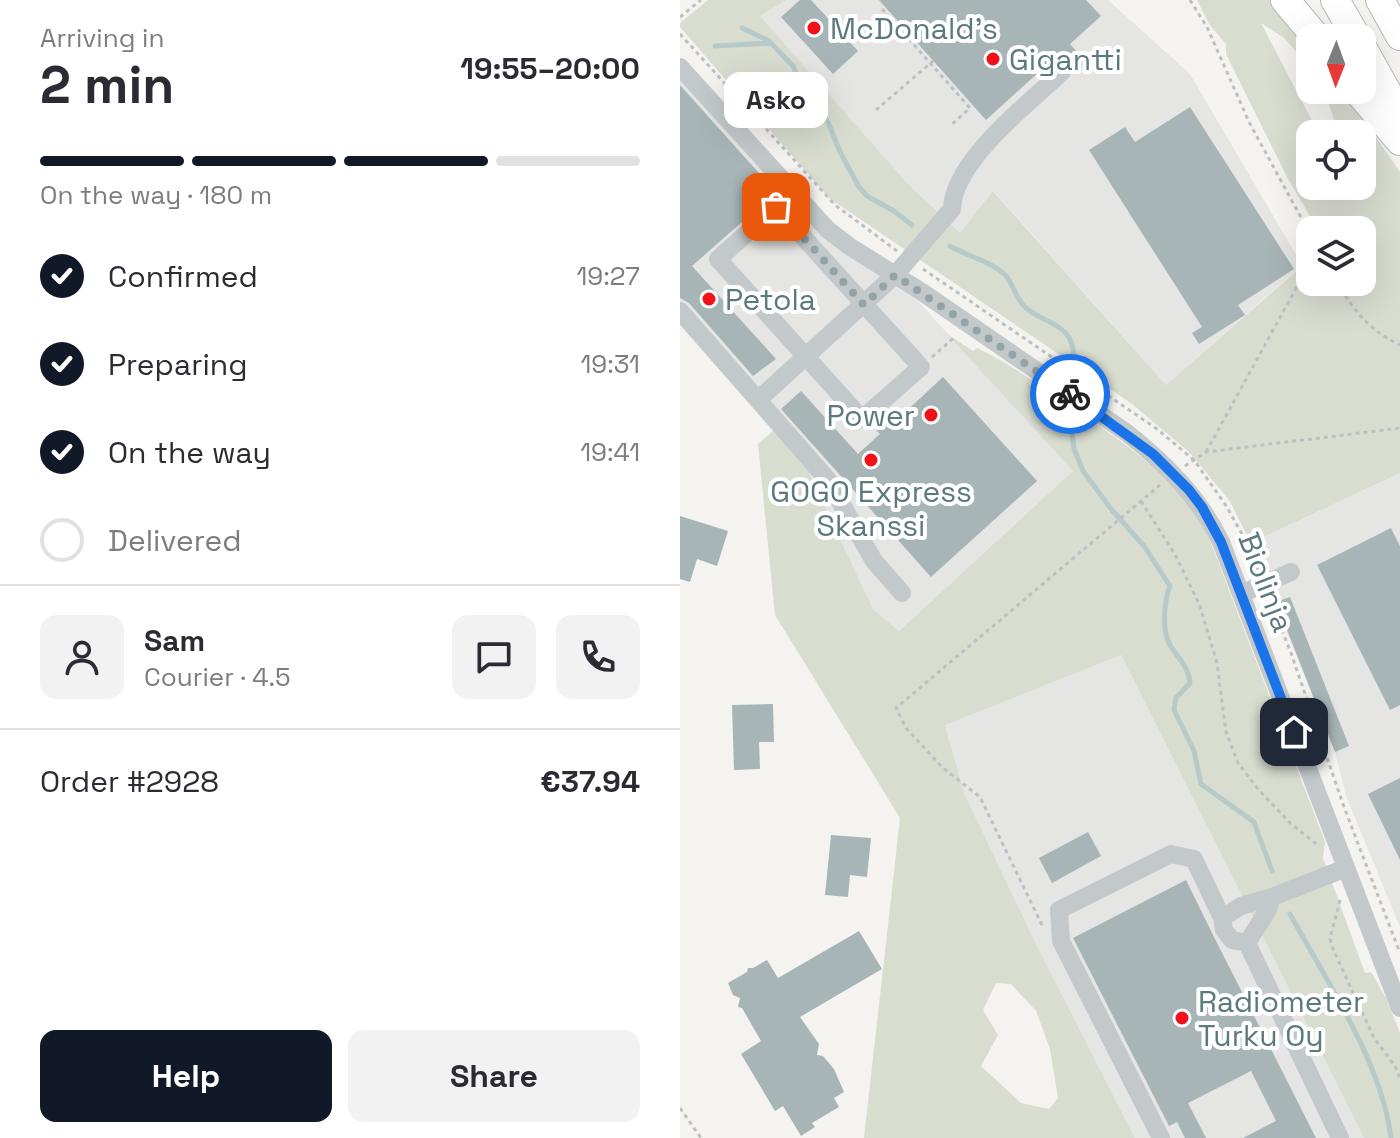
<!DOCTYPE html>
<meta charset="utf-8">
<style>
:root{--surface:#fff;--page:#f2f2f3;--text:#2b2b33;--muted:#7c7c81;--line:#e1e1e2;--accent:#111827}
body{margin:0;font-family:"Space Grotesk",sans-serif;background:var(--page);color:var(--text);height:100vh;display:flex;flex-direction:column;font-size:30px;white-space:nowrap}
*{box-sizing:border-box;margin:0}
p{font-size:26px;color:var(--muted)}
.icon{flex:none;width:44px;height:44px;fill:none;stroke:currentColor;stroke-width:2;stroke-linecap:round;stroke-linejoin:round}
.map{position:relative;flex:1;overflow:hidden}
.side{display:flex;flex-direction:column;background:var(--surface);width:680px}
.side>*{flex:none}
.needle{width:52px;rotate:181deg}
.buttons{position:absolute;left:616px;top:24px;display:grid;gap:16px}
.buttons a{display:grid;place-items:center;width:80px;height:80px;border-radius:16px;background:var(--surface);box-shadow:0 8px 32px #0002;font-size:40px}
.pin{position:absolute;display:grid;place-items:center;width:68px;height:68px;color:#fff;margin:-34px;border-radius:16px;box-shadow:0 4px 12px #0006}
.courier{position:absolute;display:grid;place-items:center;width:80px;height:80px;margin:-40px;border:6px solid #1a73e8;border-radius:50%;background:#fff;color:#222;box-shadow:0 2px 10px #0007}
.bubble{position:absolute;height:56px;border-radius:16px;background:var(--surface);box-shadow:0 8px 32px #0002;font-size:26px;font-weight:700;line-height:56px;text-align:center}
.head em{font-style:normal;font-weight:700}
.head div{display:flex;flex-direction:column-reverse}
.head{display:flex;align-items:center;justify-content:space-between;height:136px;padding:0 40px}
h1{font-size:52px;font-weight:700;line-height:60px}
.bar{display:grid;grid-template-columns:repeat(4,1fr);gap:12px 8px;align-content:center;height:96px;padding:0 40px}
.bar i{height:10px;border-radius:6px;background:var(--line)}
.bar .current{background:var(--accent)}
.bar p{grid-column:span 4}
.line{display:flex;align-items:center;gap:20px;padding:0 40px;border-top:2px solid var(--line)}
.line div{flex:1}
.round{display:grid;place-items:center;flex:none;width:84px;height:84px;border-radius:16px;background:var(--page)}
ol{padding:0 40px;list-style:none}
li{display:flex;align-items:center;gap:24px;height:88px}
li p{margin-inline-start:auto}
li .icon{padding:8px;border-radius:50%;background:var(--accent);color:#fff;stroke-width:4}
li:last-child{color:var(--muted)}
li i{width:44px;height:44px;border:4px solid var(--line);border-radius:50%}
.primary-button{display:flex;gap:16px;margin-top:auto;padding:16px 40px}
.primary-button a{flex:1;height:92px;border-radius:16px;background:var(--accent);color:#fff;font-size:32px;font-weight:700;line-height:92px;text-align:center}
.primary-button a+a{background:var(--page);color:var(--text)}
main{display:flex;flex:1;min-height:0}
.map>svg:first-child{display:block}
</style>
<main>
<section class="side">
<div class="head"><div><h1>2 min</h1><p>Arriving in</p></div><em>19:55–20:00</em></div>
<div class="bar"><i class="current"></i><i class="current"></i><i class="current"></i><i></i><p>On the way · 180 m</p></div>
<ol>
<li><svg class="icon" aria-label="check" viewBox="0 0 24 24"><path d="M5 12l5 5 9-10"/></svg>Confirmed<p>19:27</p></li>
<li><svg class="icon" aria-label="check" viewBox="0 0 24 24"><path d="M5 12l5 5 9-10"/></svg>Preparing<p>19:31</p></li>
<li><svg class="icon" aria-label="check" viewBox="0 0 24 24"><path d="M5 12l5 5 9-10"/></svg>On the way<p>19:41</p></li>
<li><i></i>Delivered</li>
</ol>
<div class="line" style="height:144px"><a class="round"><svg class="icon" aria-label="person" viewBox="0 0 24 24"><circle cx="12" cy="8" r="4"/><path d="M4 21q1-7 8-7t8 7"/></svg></a><div><b>Sam</b><p>Courier · 4.5</p></div><a class="round"><svg class="icon" aria-label="chat" viewBox="0 0 24 24"><path d="M4 5h16v11H9l-5 4z"/></svg></a><a class="round"><svg class="icon" aria-label="phone" viewBox="0 0 24 24"><path d="M5 4h4l2 5-3 2q2 4 5 5l2-3 5 2v4C11 20 4 13 5 4z"/></svg></a></div>
<div class="line" style="height:104px"><div>Order #2928</div><b>€37.94</b></div>
<div class="primary-button"><a>Help</a><a>Share</a></div>
</section>
<div class="map">
<svg width="720" height="1138" viewBox="0 0 720 1138">
<rect width="100%" height="100%" fill="#f5f3f0"/>
<path fill="#e5e5e3" d="M106,0h322l82,74 112,191 -136,120 -172,-194 -34,42 -53,-50 -148,-167z
M0,77l151,167 76,45 166,182 -174,160 -26,-22 -67,-143 -126,-143z
M720,473v454l-54,-131 -11,-44 -84,-209z
M441,655l243,483h-229l-98,-192 -72,-151 -20,-71z"/>
<path fill="#d9ddd0" fill-rule="evenodd" d="M28,0h78l-26,16 147,167 53,50 33,-42 173,194 144,-126v23h52v-52h-44l-31,-53 -61,-123v-10l-17,-20 -12,-24h74l39,42v25l-26,-29 -23,-15 58,111h-9v52h37l2,3v-3h13v-52h-23l-15,-44h20l56,82v301l-149,70 -22,-43 -40,-48 -57,-48 -303,-206 -149,-171v-4z
M267,334l26,17 4,-3c28,13 53,31 78,48 54,36 118,76 151,134l119,312 -2,16 42,115 6,-1 15,26 14,35v105h-36l-243,-483 -176,70 20,70 72,151 98,192h-271l36,-320 -125,-203 -17,-171 16,-14 32,36 67,143 26,22 174,-160zM316,983l15,1 25,27 14,38 8,49 -9,11 -28,-6 -40,-37 17,-31 -15,-25z"/>
<g fill="none" stroke-linecap="round" stroke-linejoin="round">
<path stroke="#b7caca" stroke-width="5" d="M62,28l27,13
M35,46l56,-3 22,23 9,22 26,34 12,30 19,35 8,9 27,15 18,14
M270,246c17,10 43,16 56,30 8,10 10,23 20,32 22,18 48,15 48,51
M390,416l4,33 9,22 29,39 32,36 26,40c-6,15 -8,42 -1,57 8,15 20,23 21,40l-14,15 -2,12 20,41 7,33 53,38 18,49
M610,914c36,66 92,149 101,224"/>
</g>
<path fill="#a7b5b6" d="M120,0h11l47,51 -25,23 -52,-57z
M199,0h207l15,16 -31,28 23,26 -3,4 -30,-21 -74,67z
M0,85l96,107 -84,74 84,93 -23,17 -64,-73 -9,-5z
M510,107l104,162 -56,36 7,10 -46,29 -7,-11 10,-6 -113,-177 36,-23 10,15z
M263,377l94,104 -106,96 -150,-168 20,-18 57,63 22,-20 -7,-7 20,-18 7,8z
M0,516l48,15 -11,35 -20,-7 -7,23 -10,-3z
M711,528l9,18v159l-10,5 -73,-145z
M610,597l59,149 -14,6 -59,-150z
M93,704l1,38h-15l1,27 -26,1 -2,-65z
M720,778v82l-32,-66z
M408,832l13,24 -49,27 -13,-25z
M151,835l40,3 -4,39 -17,-2 -2,22 -23,-2z
M506,880l28,57 102,201h-73l33,-17 -25,-50 -63,32 18,35h-21l-8,-16 -8,4 -96,-188z
M179,931l23,38 -82,48 19,27 -2,11 6,1 11,13 10,23 -10,6 5,9 -27,16 3,4 -14,9 -18,-30 -8,5 -34,-57 20,-13 -19,-33 -4,-1 2,-9 -7,-3 -5,-12 19,-11 1,-4h5l14,-8 11,18z"/>
<g fill="none" stroke-linecap="round" stroke-linejoin="round">
<defs>
<path id="highway" d="M605,0l32,38
M655,0l22,38
M700,0l20,36
M682,47l38,68
M677,90l43,51"/>
</defs>
<use href="#highway" stroke="#b5bbbc" stroke-width="30"/>
<path stroke="#bcc0c1" stroke-width="3" stroke-dasharray="4 4" stroke-linecap="butt" d="M510,0l17,27 42,95 61,112
M202,9l88,99 -19,17
M0,17l21,-17
M187,32l20,-18
M0,34l155,171 62,46
M196,110l57,-49
M243,269l234,160 37,31 31,44 21,37 12,29
M657,282c17,29 32,48 63,63
M252,357l24,-21
M526,452l104,-189
M505,466l21,-14 194,-24
M461,501l35,55 24,50 17,57 9,69 12,31 19,25 34,36 28,22
M590,600l21,53 53,154 56,146
M660,900l-10,39 3,10 41,89 21,28 5,12
M362,925l-62,-128 -37,-29 -37,-40 -10,-20 264,-223
M0,1108l21,30"/>
<path stroke="#c3c9ca" stroke-width="18" d="M0,67l148,163 21,16 73,46 205,141c39,31 72,64 94,109l179,466
M96,207l145,160 -59,52 -144,-160z
M0,311l148,169 46,81 28,32
M79,399l136,-124 57,-66c1,-48 76,-105 110,-137
M561,594l50,-22
M542,918l19,-12 31,-9 74,-29
M567,943l21,-33 4,-13
M481,1138l-100,-197 -2,-31 112,-56 23,5 28,59 2,12 8,10 15,3 93,195"/>
<use href="#highway" stroke="#fff" stroke-width="28"/>
</g>
<g fill="none" stroke-linecap="round" stroke-linejoin="round">
<path stroke="#92a4a6" stroke-width="8" stroke-dasharray="0 14.4" d="M96,207l88,98 31,-30 175,119"/>
<path stroke="#1a73e8" stroke-width="10" d="M390,394l83,60 36,36 13,17 19,35 73,190"/>
</g>
<g fill="#f31119" stroke="#fff" stroke-width="3">
<circle cx="134" cy="28" r="8"/>
<circle cx="313" cy="59" r="8"/>
<circle cx="29" cy="299" r="8"/>
<circle cx="251" cy="415" r="8"/>
<circle cx="191" cy="460" r="8"/>
<circle cx="502" cy="1018" r="8"/>
</g>
<g text-anchor="middle" dominant-baseline="central" stroke-width="8" stroke-linejoin="round" paint-order="stroke">
<g font-size="30" fill="#5c797e" stroke="#fff" text-anchor="start">
<text x="150" y="28">McDonald's</text>
<text x="329" y="59">Gigantti</text>
<text x="45" y="299">Petola</text>
<text x="235" y="415" text-anchor="end">Power</text>
<text x="191" y="491" text-anchor="middle">GOGO Express<tspan x="191" dy="34">Skanssi</tspan></text>
<text x="518" y="1001">Radiometer<tspan x="518" dy="34">Turku Oy</tspan></text>
</g>
<g font-size="30" fill="#5c797e" stroke="#fff">
<text transform="translate(586 582) rotate(69)">Biolinja</text>
</g>
</g>
</svg>
<div class="buttons">
<a><svg class="needle" viewBox="-14 -14 28 28"><path d="M0-13l5 13h-10z" fill="#e53935"/><path d="M0 13l5-13h-10z" fill="#7c7c81"/></svg></a>
<a><svg class="icon" aria-label="locate" viewBox="0 0 24 24"><circle cx="12" cy="12" r="6"/><path d="M12 2v4M12 18v4M2 12h4M18 12h4"/></svg></a>
<a><svg class="icon" aria-label="layers" viewBox="0 0 24 24"><path d="M12 4l9 5-9 5-9-5zM3 14l9 5 9-5"/></svg></a>
</div>
<div class="pin" style="left:96px;top:207px;background:#ea580c"><svg class="icon" aria-label="bag" viewBox="0 0 24 24"><path d="M5 8h14l-1 12H6zM9 8a3 3 0 0 1 6 0"/></svg></div>
<div class="pin" style="left:614px;top:732px;background:#1f2937"><svg class="icon" aria-label="home" viewBox="0 0 24 24"><path d="M3 11l9-7 9 7M6 9v11h12V9"/></svg></div>
<div class="courier" style="left:390px;top:394px"><svg class="icon" aria-label="bike" viewBox="0 0 24 24"><circle cx="6" cy="16" r="4"/><circle cx="18" cy="16" r="4"/><path d="M6 16l4-8h5l3 8M10 8l3 8H6M13 5h3"/></svg></div>
<div class="bubble" style="left:44px;top:72px;width:104px">Asko</div>
</div>
</main>
